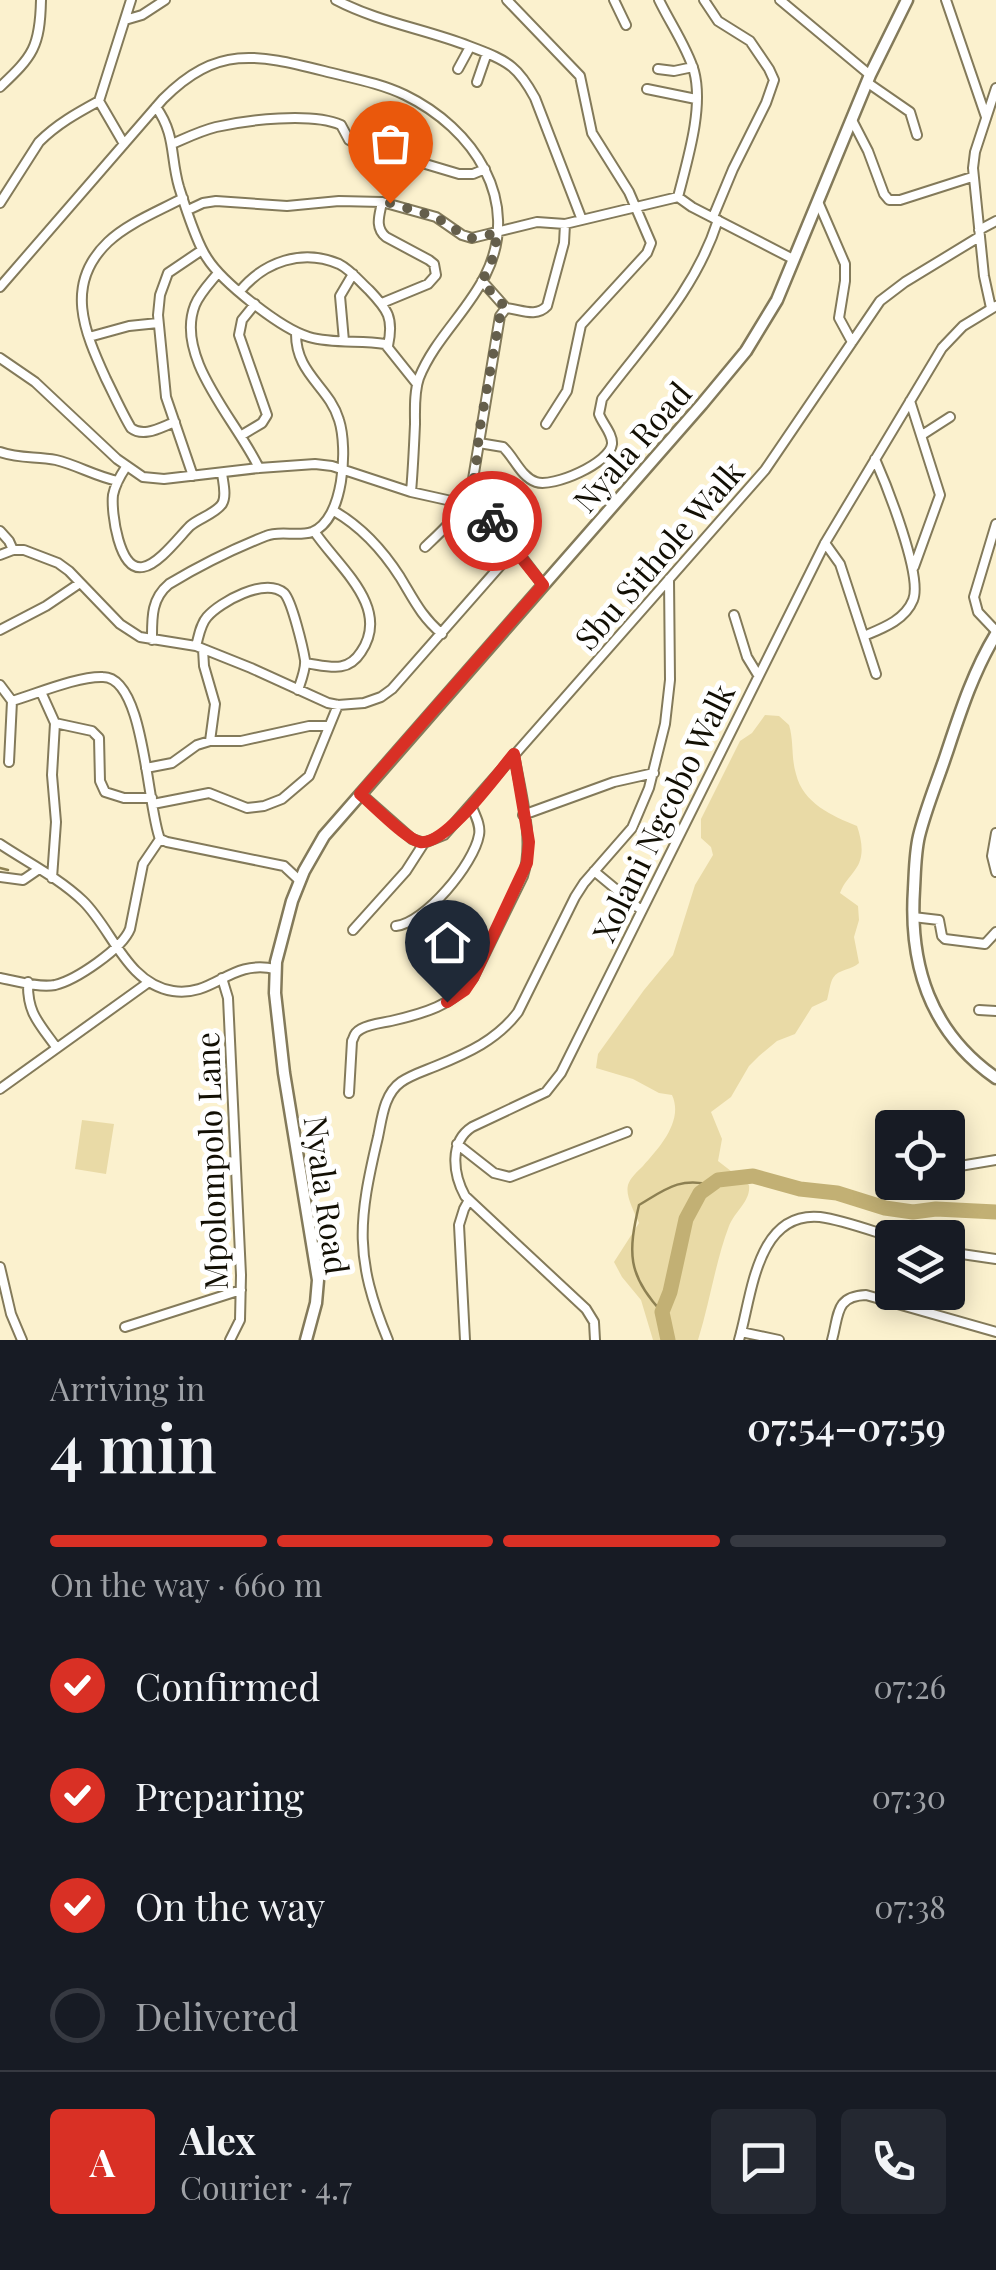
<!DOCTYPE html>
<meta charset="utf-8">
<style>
:root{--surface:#171b24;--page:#242831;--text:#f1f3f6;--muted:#9ea1a6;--line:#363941;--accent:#d93025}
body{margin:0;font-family:"Playfair Display",serif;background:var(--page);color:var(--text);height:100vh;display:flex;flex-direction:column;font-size:38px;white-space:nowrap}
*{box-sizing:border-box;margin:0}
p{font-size:32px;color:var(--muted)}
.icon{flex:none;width:55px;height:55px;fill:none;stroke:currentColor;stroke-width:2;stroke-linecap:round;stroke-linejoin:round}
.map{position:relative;height:1340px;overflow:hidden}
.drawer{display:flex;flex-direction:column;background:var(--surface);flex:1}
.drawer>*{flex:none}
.controls{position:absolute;left:875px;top:1110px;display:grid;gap:20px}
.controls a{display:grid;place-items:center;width:90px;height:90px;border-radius:10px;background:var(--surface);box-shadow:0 5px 25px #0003;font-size:50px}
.pin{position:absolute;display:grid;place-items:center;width:85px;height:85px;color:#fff;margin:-102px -42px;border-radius:50% 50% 50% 0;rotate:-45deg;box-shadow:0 0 10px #0007}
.pin .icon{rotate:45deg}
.courier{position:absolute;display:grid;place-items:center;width:100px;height:100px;margin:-50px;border:8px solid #d93025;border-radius:50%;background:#fff;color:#222;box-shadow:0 2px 12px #0007}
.headline em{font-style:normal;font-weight:600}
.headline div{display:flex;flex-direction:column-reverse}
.headline{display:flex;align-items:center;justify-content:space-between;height:170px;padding:0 50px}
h1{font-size:65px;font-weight:600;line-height:75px}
.bar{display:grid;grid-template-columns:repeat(4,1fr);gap:15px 10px;align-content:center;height:120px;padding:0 50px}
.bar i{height:12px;border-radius:8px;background:var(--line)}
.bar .active{background:var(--accent)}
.bar p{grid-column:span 4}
.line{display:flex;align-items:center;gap:25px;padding:0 50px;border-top:2px solid var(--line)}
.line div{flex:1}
.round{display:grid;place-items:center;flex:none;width:105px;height:105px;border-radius:10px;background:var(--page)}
ol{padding:0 50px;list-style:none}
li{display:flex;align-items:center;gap:30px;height:110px}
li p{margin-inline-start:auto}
li .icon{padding:10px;border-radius:50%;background:var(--accent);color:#fff;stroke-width:4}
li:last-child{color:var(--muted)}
li i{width:55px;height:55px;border:5px solid var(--line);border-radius:50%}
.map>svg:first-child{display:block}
</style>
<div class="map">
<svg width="996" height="1340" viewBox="0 0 996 1340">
<rect width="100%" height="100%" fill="#fbf1ce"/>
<path fill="#e9daa6" d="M765,715l14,1 10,9c5,16 2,33 7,49 7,29 36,42 61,52 5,15 8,31 -2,44 -6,9 -11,12 -15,23l18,13 1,14 -5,17 5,26c-7,7 -21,6 -26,15 -3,5 -4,15 -6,22l-15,7 -17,27 -18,7 -18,15 -10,10 -18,31 -20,15 11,27 -4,22 31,24c2,16 -14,26 -20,41 -14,37 -19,76 -31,114h-45l-12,-40 -19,-23 -8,-15 25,-39c-4,-10 -14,-27 -11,-38 2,-7 10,-14 15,-19 16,-18 41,-45 29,-71l-13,-2 -26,-14 -37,-11 2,-14 46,-64 29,-35 22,-70 18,-30 -2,-8 -10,-9v-19l39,-78 12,-8z
M82,1120l32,4 -8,50 -31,-5z"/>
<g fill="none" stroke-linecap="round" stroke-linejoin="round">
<path stroke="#8d8052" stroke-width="2.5" d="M0,868l8,2
M662,1312c-35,-37 -34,-60 -23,-107 27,-16 40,-28 73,-20"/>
<path stroke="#c2b074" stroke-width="15" d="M668,1340l-6,-28 8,-20 16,-73 14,-26 18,-13 35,-4 47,13 37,4 48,15 28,4 23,-3 60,3"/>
<defs>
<path id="minor" d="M336,0c42,22 89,29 133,46 15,6 31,11 43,21 10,8 17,20 23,31l47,122
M507,0l73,76 12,57 37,59 22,51 -4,10 -66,72 -14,66 -21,33
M614,0l12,25
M659,0c11,23 28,47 35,71 10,37 -7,90 -16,126
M704,0l14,21 32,20 19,28 5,11 -8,23 -33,66 -20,48
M780,0l90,75
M946,0l40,117
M125,20l17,-5 23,-15
M458,69l12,-22
M658,69l16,2 19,-4
M477,82l10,-29
M868,83l42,29 7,23
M0,87c33,-31 40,-40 41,-87
M647,89l49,10
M156,107c20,28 14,49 23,80 6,19 17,55 28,71 15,24 74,71 102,79 24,7 51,3 76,7l32,40
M853,122l15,29 16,43 5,6h11l72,-23
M124,144l-25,-43 32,-101
M172,144c14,-6 28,-13 44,-17 31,-7 95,-15 125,-2l8,15 6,3 104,31h14l12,-5
M678,197l14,10 101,52
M382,202c-2,12 -8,25 4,35l43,23 5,4 2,11 -8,9 -46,19
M0,203l39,-61c18,-18 38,-29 60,-41
M819,204l26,60v17l-6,37 13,24
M188,210l15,-7 13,-2 71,5 52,-5 43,1 54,15 26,18 10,3 65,-16 28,2 113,-27
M979,230l17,-9
M218,273c-8,10 -18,20 -23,32 -21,53 42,116 64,163
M482,281l24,27
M0,287l163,-188c54,-54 93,-45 161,-28 27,7 56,12 81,24 68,33 118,106 80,181 -18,36 -51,64 -66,102 -5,14 -4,31 -4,46 -1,23 -2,45 -4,68
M240,291c24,-29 62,-43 99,-27 12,6 21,18 30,26 19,20 25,28 19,56
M991,308l-7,-32 -11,-108 2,-16 21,-64
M89,337l40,-11 29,-3
M344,341l-4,-45 13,-22
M0,358l35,24 82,77 26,18 21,2 95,-11 56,-4 17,2 79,26 54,12 33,22 45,59
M910,401l30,94 -26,72
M175,422c-14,5 -31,16 -44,6 -9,-15 -17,-33 -25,-49 -22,-48 -42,-95 2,-137 20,-19 51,-31 75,-44
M242,435l20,-12 5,-8 -28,-80 3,-15 13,-16
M922,435l28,-18
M479,443l24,4c11,10 18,30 33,35 17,6 74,-19 76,-38 1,-10 -10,-21 -13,-30l3,-15c44,-59 93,-107 116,-179
M0,452c19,7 37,4 56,8 21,5 41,17 62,21
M126,467c-6,9 -11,18 -13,28 -2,17 6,77 30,72 16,-3 36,-30 47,-41 9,-8 25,-12 32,-22 5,-8 1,-22 0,-31
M193,476l-27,-79 -8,-82 2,-20 8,-22 34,-23
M334,511c28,16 48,38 66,66 14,23 21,39 42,57
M996,524l-22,73 4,15 18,19
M0,531l9,10 4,9
M825,543l15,21 36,110
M425,547c18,-17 36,-33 46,-56l29,-175 6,-8c14,1 30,10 41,-2l17,-63 1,-19
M0,555l13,-5h11l34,13 11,8 51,53 20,13 56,9 55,22 77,35 10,2 26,-2 17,-6 11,-8 123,-140
M734,615l13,42 11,18
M0,630l46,-24 34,-23
M864,636c19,-8 41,-16 49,-36 10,-24 -27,-116 -38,-141
M152,640c0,-22 -1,-41 17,-56 30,-18 64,-35 97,-48 14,-6 31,1 46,-4 32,-12 36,-84 27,-112 -10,-34 -44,-46 -43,-88
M196,646c3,-10 4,-21 11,-29 13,-15 58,-40 77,-24 8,8 19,55 21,67 1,9 -4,21 -7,30
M203,649l1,17 11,38 -5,37
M305,663c23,3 42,11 56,-11 31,-45 -24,-86 -47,-121
M0,685l12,16
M41,692l14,31 -3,52 4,47 -4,56
M12,701c24,-7 66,-25 91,-24 42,0 44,131 57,162
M55,723l37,8 7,7 1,43 5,11 19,6h28
M9,762l3,-61
M146,768l26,-5 25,-18 13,-4h31l68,-15h20
M360,793l52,46 12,4 20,-8 321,-365 115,-169 25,-19 74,-45
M153,804l56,-11 38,15 17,-2 18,-7 27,-23 29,-71
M523,815l91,-33 40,-9
M996,833l-4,23 4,16
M160,839l7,3 117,24 15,14
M0,844c27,18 59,34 83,57 29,28 44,83 90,90 42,6 56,-32 102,-22
M594,871l47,39
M0,877l23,3 16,-11
M913,917l26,3 3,16 3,3 40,5 11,-12
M396,926c29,-3 78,-62 83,-91 2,-10 -4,-20 -8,-30
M353,930l53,-59 18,-28
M0,978c16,3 39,10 55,7 21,-5 67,-36 75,-56l13,-65 17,-25
M222,978l6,20 13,277 -1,45 -10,20
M28,982c-1,31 11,41 28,65
M979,1010l17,1
M0,1089l149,-107
M349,1093l3,-52c3,-6 2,-8 9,-12 9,-5 21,-6 30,-8 31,-7 64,-16 82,-43l50,-102c12,-36 -3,-85 -9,-122
M457,1144l37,29 16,4 117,-45
M948,1168l48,-8
M948,1252l48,7
M0,1267l11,47 11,26
M125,1327l116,-37
M741,1332l38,8
M388,1340c-34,-82 -30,-119 -10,-203 4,-19 6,-43 23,-55 10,-7 23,-11 35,-16 32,-13 61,-26 82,-54l57,-115 9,-14 48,-55 17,-40 16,-64 5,-44 -1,-101
M465,1340l-6,-115 5,-16 5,-9
M595,1340l-1,-18 -8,-13 -121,-113c-12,-22 -16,-54 7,-69l74,-35 15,-19 264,-530 117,-195 21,-22 33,-20
M739,1340c13,-44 17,-129 81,-123 23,3 52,14 75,21
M832,1340c7,-25 3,-44 34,-45l130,37"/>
<path id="tertiary" d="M996,634c-23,38 -36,79 -50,121 -9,27 -20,53 -27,81 -4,17 -4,35 -5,53 -5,77 16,143 82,189
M306,1340l10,-37 2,-23 -34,-207 -9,-80 1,-31 16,-61 12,-30 20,-35 378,-432 44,-53 31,-51 93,-225 37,-75"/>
</defs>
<use href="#minor" stroke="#837a5a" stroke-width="12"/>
<use href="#tertiary" stroke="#837a5a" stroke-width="15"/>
<use href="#minor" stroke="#fff" stroke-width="8"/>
<use href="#tertiary" stroke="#fff" stroke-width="10"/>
</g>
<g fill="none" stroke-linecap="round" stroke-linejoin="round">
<path stroke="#645e4b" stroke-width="10" stroke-dasharray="0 18" d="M390,203l46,14 29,19 7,2 26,-5 -6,27 -10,22 24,26 -6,8 -21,117 -3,35 -5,23 -6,13 27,17"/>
<path stroke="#d93025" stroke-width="12" d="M447,1002l18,-12 8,-12 54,-115 2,-21 -15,-88c-17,20 -68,92 -94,88 -13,-2 -48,-38 -60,-48l183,-209 -51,-64"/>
</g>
<g text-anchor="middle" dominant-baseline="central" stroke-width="10" stroke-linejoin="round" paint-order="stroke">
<g font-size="32" fill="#120f04" stroke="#fff">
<text transform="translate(631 446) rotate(-49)">Nyala Road</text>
<text transform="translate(658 554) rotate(-49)">Sbu Sithole Walk</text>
<text transform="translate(662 812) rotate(-64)">Xolani Ngcobo Walk</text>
<text transform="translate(210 1161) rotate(-92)">Mpolompolo Lane</text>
<text transform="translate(328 1195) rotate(82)">Nyala Road</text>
</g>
</g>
</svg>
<div class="controls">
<a><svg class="icon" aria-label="locate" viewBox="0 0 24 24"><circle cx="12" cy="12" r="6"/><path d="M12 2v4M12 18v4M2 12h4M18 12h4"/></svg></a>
<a><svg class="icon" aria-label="layers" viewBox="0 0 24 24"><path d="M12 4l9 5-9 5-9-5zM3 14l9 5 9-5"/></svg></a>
</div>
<div class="pin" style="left:390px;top:203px;background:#ea580c"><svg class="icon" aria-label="bag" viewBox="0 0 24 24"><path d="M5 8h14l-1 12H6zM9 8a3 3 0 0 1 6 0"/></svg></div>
<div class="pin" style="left:447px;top:1002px;background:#1f2937"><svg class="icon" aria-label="home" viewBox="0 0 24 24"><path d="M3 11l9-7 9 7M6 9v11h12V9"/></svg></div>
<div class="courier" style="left:492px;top:521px"><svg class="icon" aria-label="bike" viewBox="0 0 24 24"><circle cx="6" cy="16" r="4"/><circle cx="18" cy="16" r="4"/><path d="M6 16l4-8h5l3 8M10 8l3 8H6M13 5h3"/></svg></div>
</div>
<section class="drawer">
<div class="headline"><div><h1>4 min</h1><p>Arriving in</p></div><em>07:54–07:59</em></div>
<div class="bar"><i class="active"></i><i class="active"></i><i class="active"></i><i></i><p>On the way · 660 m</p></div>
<ol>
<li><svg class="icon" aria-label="check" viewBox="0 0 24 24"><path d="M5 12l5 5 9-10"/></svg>Confirmed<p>07:26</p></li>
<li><svg class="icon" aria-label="check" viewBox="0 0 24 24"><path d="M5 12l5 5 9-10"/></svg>Preparing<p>07:30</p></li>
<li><svg class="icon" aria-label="check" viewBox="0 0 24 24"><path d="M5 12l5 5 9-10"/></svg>On the way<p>07:38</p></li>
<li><i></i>Delivered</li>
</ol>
<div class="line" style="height:180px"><b class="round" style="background:var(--accent);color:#fff">A</b><div><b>Alex</b><p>Courier · 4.7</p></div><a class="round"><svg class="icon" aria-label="chat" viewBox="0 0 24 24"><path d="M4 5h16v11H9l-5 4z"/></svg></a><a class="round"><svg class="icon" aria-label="phone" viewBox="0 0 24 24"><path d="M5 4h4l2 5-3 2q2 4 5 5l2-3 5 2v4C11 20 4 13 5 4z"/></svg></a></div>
</section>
